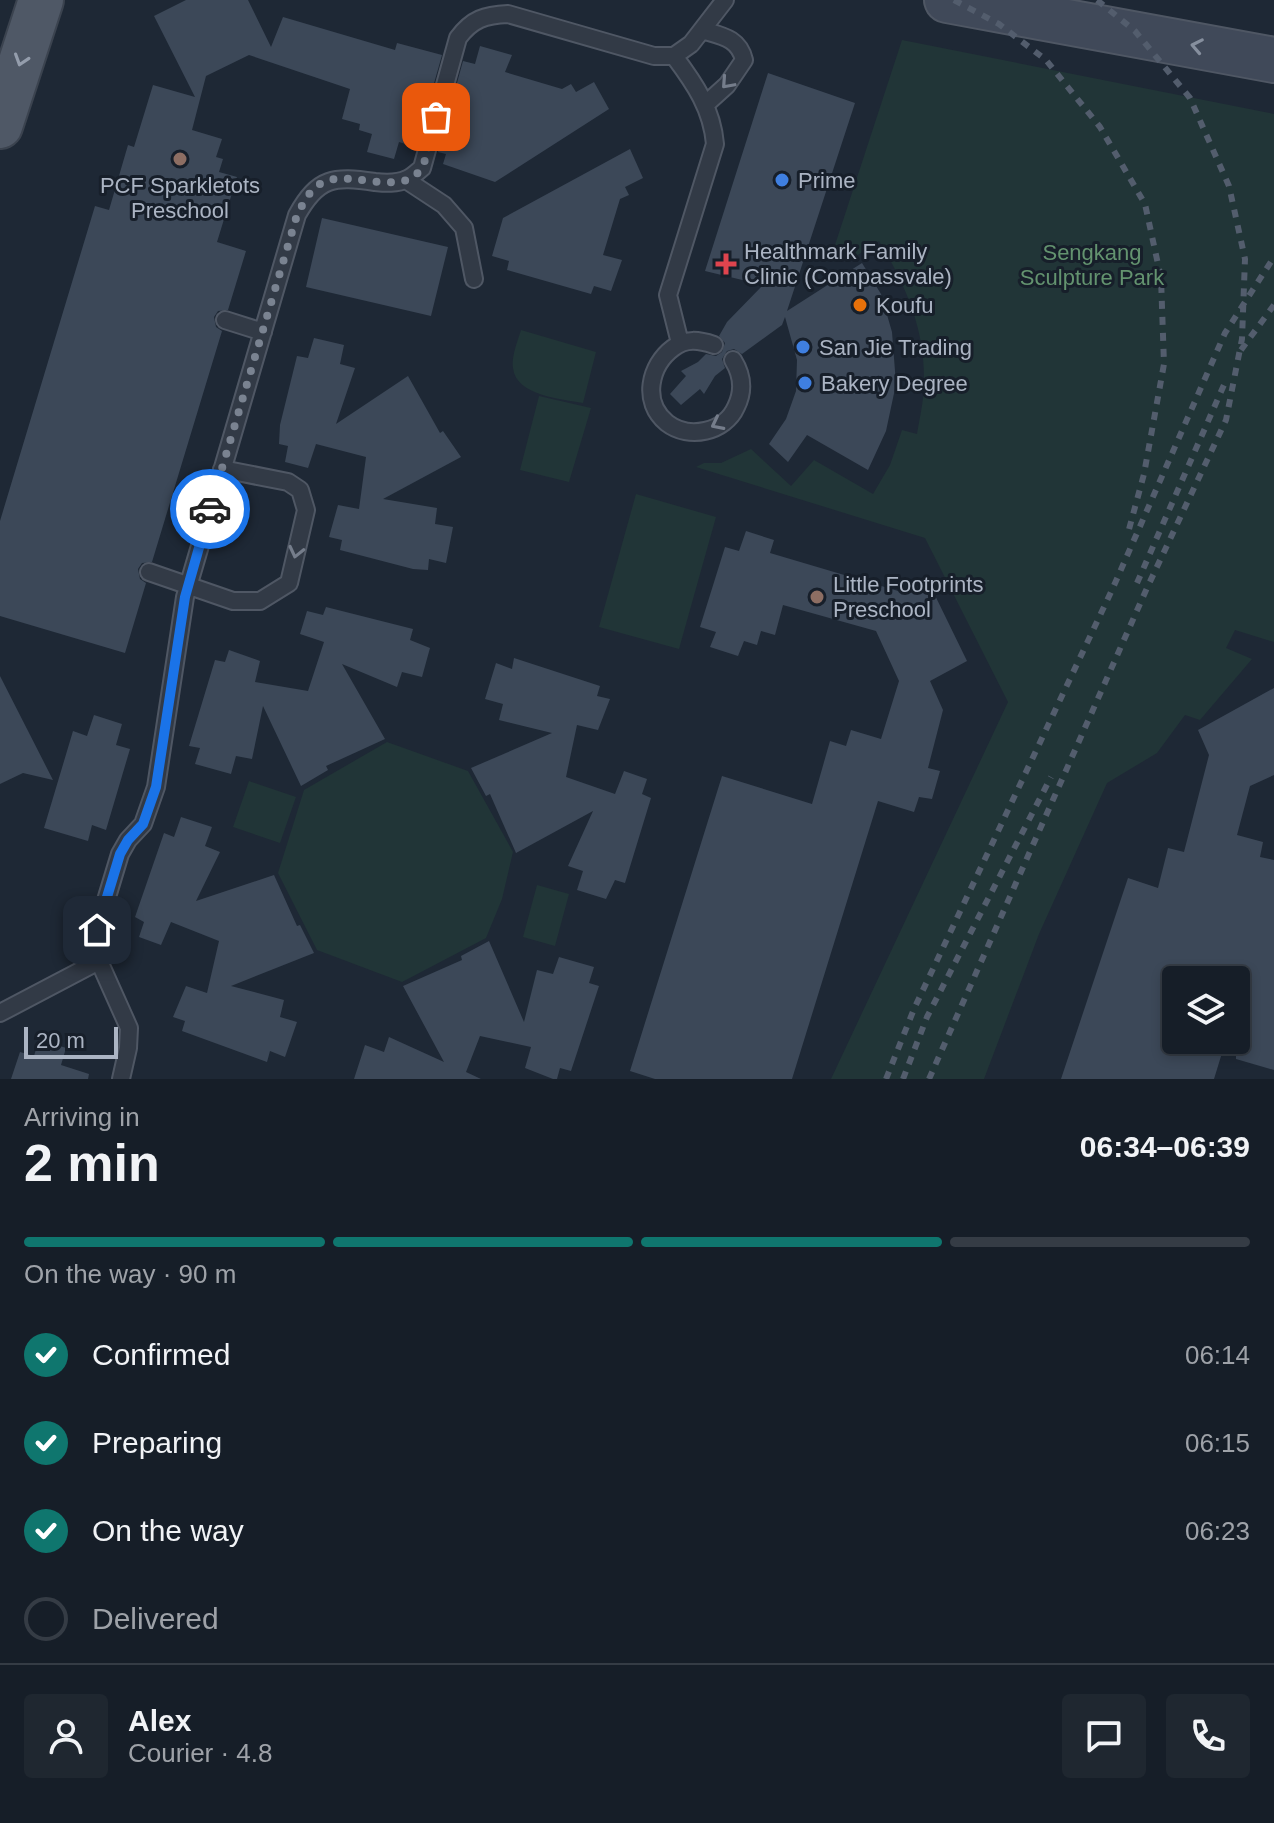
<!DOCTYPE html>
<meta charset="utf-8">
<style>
:root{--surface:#161e28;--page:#1f2730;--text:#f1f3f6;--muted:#9ea2a8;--line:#353c45;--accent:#0f766e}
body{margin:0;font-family:Helvetica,sans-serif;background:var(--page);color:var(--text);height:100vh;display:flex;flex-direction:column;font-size:30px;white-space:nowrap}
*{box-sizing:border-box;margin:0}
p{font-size:26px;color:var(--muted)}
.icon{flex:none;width:44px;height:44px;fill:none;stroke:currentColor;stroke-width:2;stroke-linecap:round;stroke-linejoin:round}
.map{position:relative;height:1079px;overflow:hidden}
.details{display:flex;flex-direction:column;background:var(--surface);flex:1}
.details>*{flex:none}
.controls{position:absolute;left:1162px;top:966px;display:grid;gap:16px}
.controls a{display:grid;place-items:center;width:88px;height:88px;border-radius:8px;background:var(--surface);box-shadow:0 4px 12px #0003,0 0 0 2px var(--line);font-size:40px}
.scale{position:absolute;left:24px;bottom:20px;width:94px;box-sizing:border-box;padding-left:8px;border:4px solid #abb4c3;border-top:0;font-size:22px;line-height:28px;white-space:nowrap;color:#abb4c3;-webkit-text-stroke:6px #171f2a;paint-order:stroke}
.pin{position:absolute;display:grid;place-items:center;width:68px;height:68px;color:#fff;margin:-34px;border-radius:16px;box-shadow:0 4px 12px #0006}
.courier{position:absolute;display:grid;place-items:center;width:80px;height:80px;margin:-40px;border:6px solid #1a73e8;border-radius:50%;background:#fff;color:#222;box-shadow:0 2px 10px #0007}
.summary em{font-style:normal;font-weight:800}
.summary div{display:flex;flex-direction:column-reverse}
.summary{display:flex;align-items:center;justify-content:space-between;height:136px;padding:0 24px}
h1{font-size:52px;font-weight:800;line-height:60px}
.bar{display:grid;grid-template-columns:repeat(4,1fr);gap:12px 8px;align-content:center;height:96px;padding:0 24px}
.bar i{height:10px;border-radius:6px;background:var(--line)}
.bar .on{background:var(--accent)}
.bar p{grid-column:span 4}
.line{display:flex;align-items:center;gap:20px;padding:0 24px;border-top:2px solid var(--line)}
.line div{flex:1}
.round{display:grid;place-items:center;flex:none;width:84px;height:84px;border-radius:8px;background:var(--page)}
ol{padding:0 24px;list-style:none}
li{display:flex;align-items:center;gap:24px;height:88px}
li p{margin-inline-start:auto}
li .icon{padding:8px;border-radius:50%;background:var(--accent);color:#fff;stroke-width:4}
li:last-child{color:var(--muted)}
li i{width:44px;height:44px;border:4px solid var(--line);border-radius:50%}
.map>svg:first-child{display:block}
</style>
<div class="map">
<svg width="1274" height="1079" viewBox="0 0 1274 1079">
<rect width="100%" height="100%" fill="#1e2835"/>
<path fill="#213537" d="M902,40l372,74v528l-39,-12 -9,18 26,11 -52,61 -15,-5 -28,38 -50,30 -68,151 -55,145h-153l177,-377 -83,-164 -229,-71 8,-4h17l30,-14 40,37 23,-26 59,34 17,-29 12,-35 15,4c3,-18 8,-38 7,-57 0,-50 -19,-93 -45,-136l-32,21 -13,-14z
M521,330l75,22 -13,51c-21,-4 -67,-7 -70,-35 -2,-11 5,-28 8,-38z
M539,396l52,12 -22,74 -49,-12z
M636,494l80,23 -37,132 -80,-22z
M387,742l81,29 45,81 -11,47 -16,39 -84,44 -85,-32 -39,-77 26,-83z
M249,781l47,16 -16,46 -47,-16z
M537,885l32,9 -14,52 -32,-9z"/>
<path fill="#3c4858" d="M186,0h62l23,47 12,-30 112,33 2,-7 45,12 -26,92 -17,-5 -5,17 -27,-7 5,-18 -13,-4 1,-6 -18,-5 8,-30 -101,-34 -43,21 -14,54 30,9 -6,18 7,2 -4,13 18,5 -20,65 29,9 -18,59 -10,1 -4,6 2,10 6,4 -70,231 -10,1 -4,6 2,10 6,4 -21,70 -125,-37v-95l95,-315 14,4 19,-65 6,2 19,-62 42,12 -41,-81z
M480,46l32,9 -7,17 57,17 9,-5 5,8 18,-10 15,27 -114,73 -52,-18 3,-10 -8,-2 25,-91 12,3z
M768,73l87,30 -68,208 75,-48 19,31 11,38 4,52 -10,47 -18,39 -61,-35 -19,27 -19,-18 17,-25 10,-28 1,-31 -12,-43 -3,8 -40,29 -8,-5 -7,2 -5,8 3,9 -10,8 -11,18 -4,-5 -19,16 -11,-11 16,-18 -5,-5 17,-9 8,-8 10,2 6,-4 3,-9 -6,-7 8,-14 36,-37 -58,-14z
M630,149l13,29 -18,9 4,8 -9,4 -17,56 19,5 -11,31 -17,-5 -3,8 -84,-24 2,-9 -17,-5 11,-38z
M322,218l126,29 -17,69 -125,-29z
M314,338l30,7 -4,19 15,4 -19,56 72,-48 32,57 3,-2 18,26 -78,42 54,9 -2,16 18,3 -7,36 -17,-4 -1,11 -15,-1 -73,-19 2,-10 -13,-3 9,-32 21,4 7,-52 -50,-13 -8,24 -23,-6 3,-16 -9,-2 1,-19 17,-69 11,2z
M746,531l28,9 -4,13 135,40 23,-12 39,80 -37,20 13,29 -15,58 12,3 -8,28 -13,-2 -5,15 -36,-11 -86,278h-137l-25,-8 92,-295 90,28 18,-63 16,5 5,-16 30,9 18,-58 -23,-50 -93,-26 -8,30 -14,-4 -4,14 -13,-4 -6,15 -28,-9 6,-15 -16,-5 25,-80 14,4z
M326,607l87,22 -3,11 20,8 -8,29 -20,-5 -5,15 -55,-23 43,75 -59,27 2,4 -27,16 -38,-80 -11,53 -16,-3 -5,18 -36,-10 5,-16 -11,-2 26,-86 10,2 4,-12 31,11 -5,21 53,9 16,-49 -24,-8 7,-23 16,4z
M514,658l86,28 -3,10 13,3 -12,31 -21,-5 -11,52 49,17 9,-23 23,8 -5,15 9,4 -26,85 -10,-3 -9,19 -29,-9 6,-19 -15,-5 25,-55 -77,42 -26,-59 -4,2 -15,-28 81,-35 -53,-13 4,-16 -18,-5 11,-36 16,6z
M0,676l53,104 -30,-7 -23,11z
M1274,688v87l-24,11 -13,49 26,7 -3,15 14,3v210l-38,-11v-79h-60v60h50l-12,39h-153l67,-201 30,10 10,-40 16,4 25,-97 -11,-25z
M94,715l28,9 -6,21 14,4 -24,81 -14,-5 -4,16 -44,-13 29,-97 14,5z
M181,817l31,10 -7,19 15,6 -24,49 78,-26 23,51 3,-1 14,28 -83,33 53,14 -4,17 17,5 -12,35 -15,-6 -3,11 -85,-31 3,-10 -12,-4 13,-31 21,7 12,-52 -48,-19 -10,23 -22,-8 5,-15 -9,-5 29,-84 10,4z
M489,941l35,81 13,-52 16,4 6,-17 35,10 -5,16 10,3 -28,85 -11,-3 -3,11h-4l-28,-11 6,-21 -51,-11 -14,36 15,7h-127l11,-34 19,7 5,-15 55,25 -41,-76 59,-26 -1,-4z
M39,1039l27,9 -5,17 28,9 -1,5h-77l9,-27 14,4z"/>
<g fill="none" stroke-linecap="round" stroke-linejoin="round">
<defs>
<path id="lane" d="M702,30c20,6 37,8 42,30l-17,25 -21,19
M674,56c21,28 38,53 41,88l-47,151 12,48
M406,180l38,25 20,23 10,51
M225,320l38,12
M714,345c-15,-5 -28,-7 -41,3 -23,17 -32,54 -6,75 22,17 58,9 69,-16 8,-16 7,-31 -3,-47
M149,572l84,29h27l29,-18 17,-73 -6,-20 -12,-8 -66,-13
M0,1013l99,-52
M121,1079l7,-31 1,-20 -30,-67 -4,-16 2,-15 23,-76 8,-14 15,-16 13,-37 29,-190 112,-382c21,-38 37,-39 78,-33 10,1 22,2 32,-3 5,-2 10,-7 15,-11l36,-130c14,-19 27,-23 50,-24l146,42h20l17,-12 34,-44"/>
<path id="secondary" d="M947,0l327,60"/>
<path id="primary" d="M0,126l41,-126"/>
</defs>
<use href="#lane" stroke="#4f5764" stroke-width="20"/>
<use href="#secondary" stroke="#4f5764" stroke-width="48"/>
<use href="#primary" stroke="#3b434f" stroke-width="48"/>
<use href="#lane" stroke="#323a46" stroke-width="16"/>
<use href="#secondary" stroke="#404959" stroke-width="44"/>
<use href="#primary" stroke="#4f5866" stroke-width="44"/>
<path stroke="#535d6d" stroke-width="6" stroke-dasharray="8 8" stroke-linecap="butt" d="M954,0l45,24 47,36 54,67 45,77 16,74 3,86 -20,110 -16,59
M1241,350l33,-45
M1137,583l90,-205
M886,1079l28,-70 198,-419 113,-257 49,-76
M903,1079l24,-62 124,-240
M929,1079l218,-491 79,-168 16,-81 3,-80 -16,-73 -39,-88 -55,-67 -38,-31"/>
</g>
<defs><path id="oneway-chevron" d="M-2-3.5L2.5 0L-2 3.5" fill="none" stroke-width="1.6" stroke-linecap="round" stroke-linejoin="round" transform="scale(2)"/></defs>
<use stroke="#868f9e" href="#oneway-chevron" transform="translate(1197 46) rotate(-169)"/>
<use stroke="#949dac" href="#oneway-chevron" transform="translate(21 60) rotate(108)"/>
<g stroke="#757d8b">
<use href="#oneway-chevron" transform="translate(727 83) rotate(132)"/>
<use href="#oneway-chevron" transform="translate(717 424) rotate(153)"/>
<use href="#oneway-chevron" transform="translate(296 552) rotate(103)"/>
</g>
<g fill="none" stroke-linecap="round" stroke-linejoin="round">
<path stroke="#7a8391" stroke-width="8" stroke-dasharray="0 14.4" d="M210,509l87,-294c7,-13 13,-27 27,-33 27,-13 83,18 99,-17 6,-14 9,-33 13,-48"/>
<path stroke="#1a73e8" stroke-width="10" d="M97,930l23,-76 8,-14 15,-16 13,-37 29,-190 25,-88"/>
</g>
<g fill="#8d6e63" stroke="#171f2a" stroke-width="3">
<circle cx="180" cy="159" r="8"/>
<circle cx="817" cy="597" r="8"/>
</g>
<g fill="#3f7fe0" stroke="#171f2a" stroke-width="3">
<circle cx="782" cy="180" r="8"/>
<circle cx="803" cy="347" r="8"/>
<circle cx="805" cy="383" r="8"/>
</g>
<path fill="#e0444e" stroke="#171f2a" stroke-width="3" d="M722 252h8v8h8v8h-8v8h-8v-8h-8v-8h8z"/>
<circle fill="#e8710a" stroke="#171f2a" stroke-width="3" cx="860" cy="305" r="8"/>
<g text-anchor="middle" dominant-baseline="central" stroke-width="6" stroke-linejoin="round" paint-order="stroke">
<g font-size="22" fill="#abb4c3" stroke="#171f2a" text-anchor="start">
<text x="798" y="180">Prime</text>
<text x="180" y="185" text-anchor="middle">PCF Sparkletots<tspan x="180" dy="25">Preschool</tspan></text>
<text x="744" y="251">Healthmark Family<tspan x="744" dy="25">Clinic (Compassvale)</tspan></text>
<text x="876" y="305">Koufu</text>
<text x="819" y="347">San Jie Trading</text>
<text x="821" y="383">Bakery Degree</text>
<text x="833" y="584">Little Footprints<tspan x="833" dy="25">Preschool</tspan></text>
</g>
<g font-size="22" fill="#63936f" stroke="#171f2a">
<text x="1092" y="252">Sengkang<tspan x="1092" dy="25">Sculpture Park</tspan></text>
</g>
</g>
</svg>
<div class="controls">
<a><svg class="icon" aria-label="layers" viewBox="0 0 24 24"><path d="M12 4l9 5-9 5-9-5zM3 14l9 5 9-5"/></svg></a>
</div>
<div class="scale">20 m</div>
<div class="pin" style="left:436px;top:117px;background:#ea580c"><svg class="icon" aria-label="bag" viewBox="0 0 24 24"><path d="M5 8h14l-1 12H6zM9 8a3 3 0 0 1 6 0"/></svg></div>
<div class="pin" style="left:97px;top:930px;background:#1f2937"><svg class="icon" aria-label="home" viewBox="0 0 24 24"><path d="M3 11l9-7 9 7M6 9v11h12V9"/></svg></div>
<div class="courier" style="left:210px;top:509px"><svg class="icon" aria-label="car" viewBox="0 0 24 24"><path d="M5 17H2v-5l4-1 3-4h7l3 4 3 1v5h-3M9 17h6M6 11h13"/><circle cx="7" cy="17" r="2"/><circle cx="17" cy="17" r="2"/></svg></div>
</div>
<section class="details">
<div class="summary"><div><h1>2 min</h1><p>Arriving in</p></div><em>06:34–06:39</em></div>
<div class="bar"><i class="on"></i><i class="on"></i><i class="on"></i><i></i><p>On the way · 90 m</p></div>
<ol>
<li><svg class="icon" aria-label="check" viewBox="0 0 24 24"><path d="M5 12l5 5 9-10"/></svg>Confirmed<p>06:14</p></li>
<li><svg class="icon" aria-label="check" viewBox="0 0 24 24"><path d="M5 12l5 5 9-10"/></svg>Preparing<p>06:15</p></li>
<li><svg class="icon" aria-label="check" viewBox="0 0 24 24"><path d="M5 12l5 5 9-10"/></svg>On the way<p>06:23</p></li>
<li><i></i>Delivered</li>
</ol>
<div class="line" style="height:144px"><a class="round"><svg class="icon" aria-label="person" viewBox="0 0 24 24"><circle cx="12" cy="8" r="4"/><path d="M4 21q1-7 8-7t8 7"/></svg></a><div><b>Alex</b><p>Courier · 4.8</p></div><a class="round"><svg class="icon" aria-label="chat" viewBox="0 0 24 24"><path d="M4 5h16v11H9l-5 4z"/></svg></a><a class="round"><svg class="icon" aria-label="phone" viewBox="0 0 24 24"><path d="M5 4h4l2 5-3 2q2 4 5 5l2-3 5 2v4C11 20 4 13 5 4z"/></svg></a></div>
</section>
